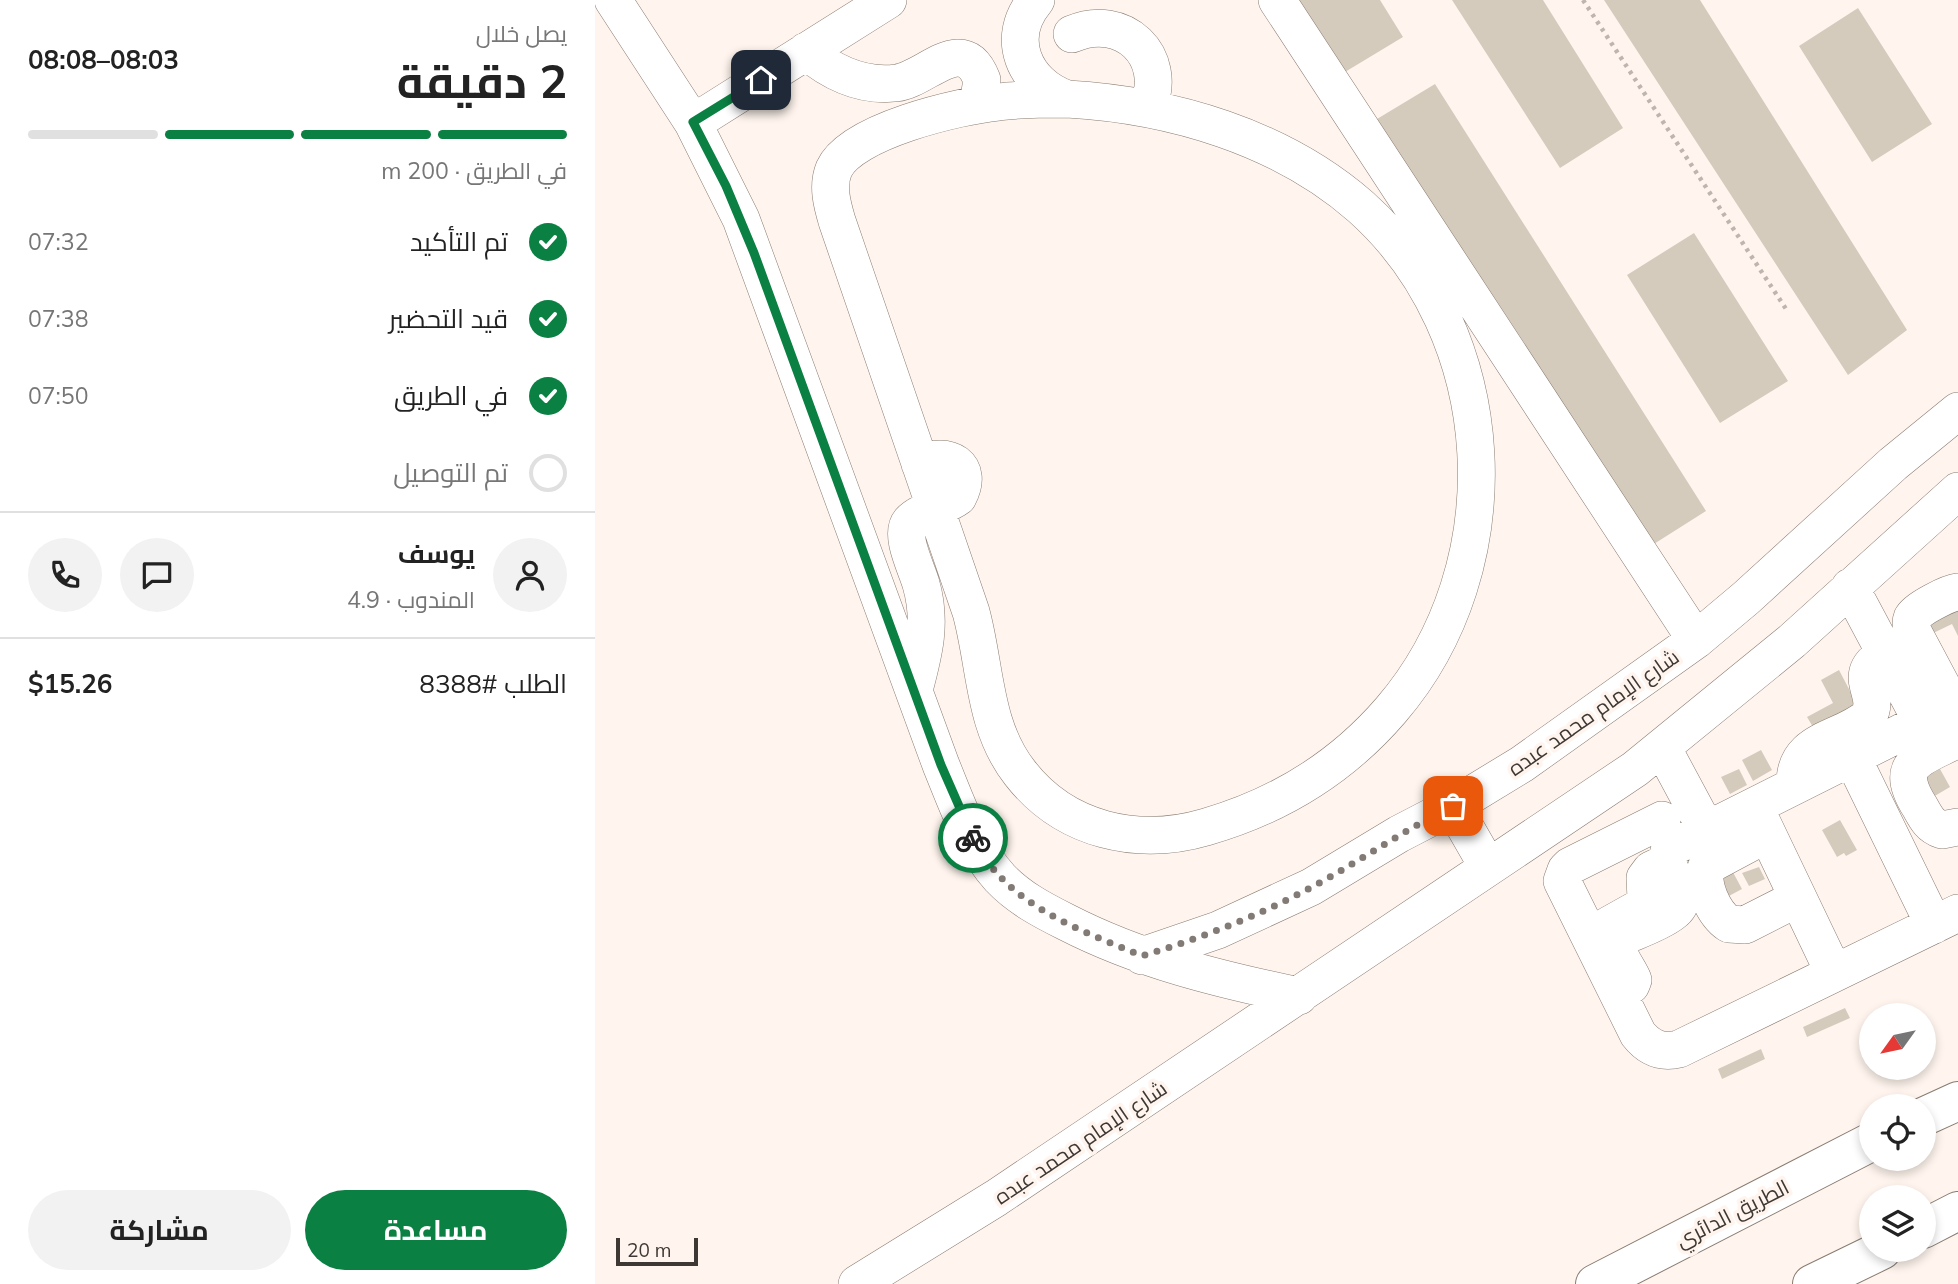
<!DOCTYPE html>
<html lang="ar">
<meta charset="utf-8">
<style>
:root{--surface:#fff;--page:#f2f2f2;--text:#222;--muted:#767676;--line:#e0e0e0;--accent:#0b8043}
body{margin:0;font-family:Mulish,Cairo,sans-serif;background:var(--page);color:var(--text);direction:rtl;height:100vh;display:flex;flex-direction:column;font-size:26px;white-space:nowrap}
*{box-sizing:border-box;margin:0}
p{font-size:23px;color:var(--muted)}
.icon{flex:none;width:38px;height:38px;fill:none;stroke:currentColor;stroke-width:2;stroke-linecap:round;stroke-linejoin:round}
.map{position:relative;flex:1;overflow:hidden;direction:ltr}
.sheet{display:flex;flex-direction:column;background:var(--surface);width:595px}
.sheet>*{flex:none}
.needle{width:46px;rotate:237deg}
.tools{position:absolute;left:1264px;top:1003px;display:grid;gap:14px}
.tools a{display:grid;place-items:center;width:77px;height:77px;border-radius:50%;background:var(--surface);box-shadow:0 4px 10px #0003;font-size:35px}
.scale{position:absolute;left:21px;bottom:18px;width:82px;box-sizing:border-box;padding-left:7px;border:4px solid #3e3834;border-top:0;font-size:19px;line-height:24px;white-space:nowrap;color:#3e3834;-webkit-text-stroke:5px #fff5ee;paint-order:stroke}
.pin{position:absolute;display:grid;place-items:center;width:60px;height:60px;color:#fff;margin:-30px;border-radius:14px;box-shadow:0 4px 10px #0006}
.courier{position:absolute;display:grid;place-items:center;width:70px;height:70px;margin:-35px;border:5px solid #0b8043;border-radius:50%;background:#fff;color:#222;box-shadow:0 2px 9px #0007}
.summary em{font-style:normal;font-weight:700}
.summary div{display:flex;flex-direction:column-reverse}
.summary{display:flex;align-items:center;justify-content:space-between;height:119px;padding:0 28px}
h1{font-size:46px;font-weight:700;line-height:52px}
.bar{display:grid;grid-template-columns:repeat(4,1fr);gap:10px 7px;align-content:center;height:84px;padding:0 28px}
.bar i{height:9px;border-radius:5px;background:var(--line)}
.bar .on{background:var(--accent)}
.bar p{grid-column:span 4}
.line{display:flex;align-items:center;gap:18px;padding:0 28px;border-top:2px solid var(--line)}
.line div{flex:1}
.round{display:grid;place-items:center;flex:none;width:74px;height:74px;border-radius:37px;background:var(--page)}
ol{padding:0 28px;list-style:none}
li{display:flex;align-items:center;gap:21px;height:77px}
li p{margin-inline-start:auto}
li .icon{padding:7px;border-radius:50%;background:var(--accent);color:#fff;stroke-width:4}
li:last-child{color:var(--muted)}
li i{width:38px;height:38px;border:4px solid var(--line);border-radius:50%}
.primary-button{display:flex;gap:14px;margin-top:auto;padding:14px 28px}
.primary-button a{flex:1;height:80px;border-radius:42px;background:var(--accent);color:#fff;font-size:28px;font-weight:700;line-height:80px;text-align:center}
.primary-button a+a{background:var(--page);color:var(--text)}
main{display:flex;flex:1;min-height:0}
.map>svg:first-child{display:block}
</style>
<main>
<div class="map">
<svg width="1363" height="1284" viewBox="0 0 1363 1284">
<rect width="100%" height="100%" fill="#fff5ee"/>
<path fill="#d5cbbc" d="M699,0h86l23,37 -63,38z
M857,0h91l80,128 -63,40z
M1009,0h96l207,330 -59,45z
M1263,8l74,116 -60,38 -73,-116z
M840,84l271,427 -60,38 -274,-427z
M1099,233l94,148 -68,42 -93,-148z
M1363,601v35l-6,-12 -27,13 -9,-16z
M1244,670l22,42 -45,20 -9,-15 26,-14 -12,-23z
M1166,750l11,20 -19,11 -11,-21z
M1340,760l15,27 -17,10 -15,-26z
M1144,769l8,16 -17,9 -9,-17z
M1245,820l17,30 -11,6 -2,-3 -7,4 -15,-27z
M1133,863l14,26 -15,8 -14,-27z
M1164,867l6,12 -16,7 -7,-13z
M1250,1008l5,10 -43,19 -4,-10z
M1166,1049l4,10 -43,20 -4,-10z"/>
<g fill="none" stroke-linecap="round" stroke-linejoin="round">
<defs>
<path id="minor" d="M18,0l80,123 48,96 200,546c16,39 30,81 59,113 19,20 42,32 66,44 74,38 152,57 233,74
M441,0c-32,38 -12,84 31,99
M682,0l419,640
M477,34c51,-22 97,22 76,73
M211,51c25,21 56,36 90,32 30,-3 67,-53 86,-3l-3,18 -6,7
M472,99c105,6 214,38 294,108 142,127 154,359 30,503 -49,57 -112,96 -185,117 -68,20 -141,4 -186,-54 -37,-47 -34,-106 -49,-161l-134,-391c-5,-17 -10,-35 -3,-52 17,-38 125,-63 164,-67 23,-3 46,-3 69,-3z
M98,123l195,-123
M1255,587l72,135
M319,690c10,-37 18,-68 7,-106 -4,-15 -22,-49 -11,-62 12,-13 34,-14 48,-25 17,-31 -10,-47 -38,-33
M1358,707l-41,-77c-1,-5 -2,-7 0,-12 4,-9 37,-25 46,-26
M1363,739c-36,19 -67,23 -38,68 6,11 10,19 22,23l16,-3
M1067,747l44,82
M1257,757l82,168
M1200,785c-1,-47 45,-44 73,-68 15,-24 -21,-41 18,-64
M858,806l35,61
M1161,810l78,163
M1067,820l-92,46 -4,4 -4,11 76,153c11,14 24,19 41,15l279,-136
M1172,834l-60,32c-8,17 7,48 22,58l16,1 53,-27
M1014,925l34,-19 3,-7 -1,-21 6,-8 17,-8
M547,956l76,-26 93,-43 88,-53 54,-28 69,-42 174,-124 50,-42 147,-134 65,-53
M1036,985l2,-5c-6,-15 -22,-29 -11,-43 16,-7 37,-14 50,-24 26,-19 -16,-44 -1,-65l287,-144
M262,1284l139,-86 639,-429 157,-128 166,-150"/>
<path id="highway" d="M1328,1117l35,-16
M1328,1229l35,-18
M1000,1284l276,-142
M1217,1284l70,-34"/>
</defs>
<use href="#minor" stroke="#897c71" stroke-width="38"/>
<use href="#highway" stroke="#897c71" stroke-width="40"/>
<path stroke="#beb5af" stroke-width="4.5" stroke-dasharray="3.5 5" stroke-linecap="butt" d="M988,0l205,312"/>
<use href="#minor" stroke="#fff" stroke-width="37"/>
<use href="#highway" stroke="#fff" stroke-width="38"/>
</g>
<g fill="none" stroke-linecap="round" stroke-linejoin="round">
<path stroke="#827a75" stroke-width="7" stroke-dasharray="0 12.6" d="M378,838c33,67 105,91 169,118 59,-18 116,-40 170,-69 48,-26 92,-57 141,-81"/>
<path stroke="#0b8043" stroke-width="9" d="M166,80l-68,42 33,64 28,67 187,512 32,73"/>
</g>
<g text-anchor="middle" dominant-baseline="central" stroke-width="7" stroke-linejoin="round" paint-order="stroke">
<g font-size="21" fill="#3e3834" stroke="#fff5ee">
<text transform="translate(998 712) rotate(-35)">شارع الإمام محمد عبده</text>
<text transform="translate(485 1142) rotate(-34)">شارع الإمام محمد عبده</text>
<text transform="translate(1137 1213) rotate(-27)">الطريق الدائري</text>
</g>
</g>
</svg>
<div class="tools">
<a><svg class="needle" viewBox="-14 -14 28 28"><path d="M0-13l5 13h-10z" fill="#e53935"/><path d="M0 13l5-13h-10z" fill="#767676"/></svg></a>
<a><svg class="icon" aria-label="locate" viewBox="0 0 24 24"><circle cx="12" cy="12" r="6"/><path d="M12 2v4M12 18v4M2 12h4M18 12h4"/></svg></a>
<a><svg class="icon" aria-label="layers" viewBox="0 0 24 24"><path d="M12 4l9 5-9 5-9-5zM3 14l9 5 9-5"/></svg></a>
</div>
<div class="scale">20 m</div>
<div class="pin" style="left:858px;top:806px;background:#ea580c"><svg class="icon" aria-label="bag" viewBox="0 0 24 24"><path d="M5 8h14l-1 12H6zM9 8a3 3 0 0 1 6 0"/></svg></div>
<div class="pin" style="left:166px;top:80px;background:#1f2937"><svg class="icon" aria-label="home" viewBox="0 0 24 24"><path d="M3 11l9-7 9 7M6 9v11h12V9"/></svg></div>
<div class="courier" style="left:378px;top:838px"><svg class="icon" aria-label="bike" viewBox="0 0 24 24"><circle cx="6" cy="16" r="4"/><circle cx="18" cy="16" r="4"/><path d="M6 16l4-8h5l3 8M10 8l3 8H6M13 5h3"/></svg></div>
</div>
<section class="sheet">
<div class="summary"><div><h1>2 دقيقة</h1><p>يصل خلال</p></div><em>08:03–08:08</em></div>
<div class="bar"><i class="on"></i><i class="on"></i><i class="on"></i><i></i><p>في الطريق · 200 m</p></div>
<ol>
<li><svg class="icon" aria-label="check" viewBox="0 0 24 24"><path d="M5 12l5 5 9-10"/></svg>تم التأكيد<p>07:32</p></li>
<li><svg class="icon" aria-label="check" viewBox="0 0 24 24"><path d="M5 12l5 5 9-10"/></svg>قيد التحضير<p>07:38</p></li>
<li><svg class="icon" aria-label="check" viewBox="0 0 24 24"><path d="M5 12l5 5 9-10"/></svg>في الطريق<p>07:50</p></li>
<li><i></i>تم التوصيل</li>
</ol>
<div class="line" style="height:126px"><a class="round"><svg class="icon" aria-label="person" viewBox="0 0 24 24"><circle cx="12" cy="8" r="4"/><path d="M4 21q1-7 8-7t8 7"/></svg></a><div><b>يوسف</b><p>المندوب · 4.9</p></div><a class="round"><svg class="icon" aria-label="chat" viewBox="0 0 24 24"><path d="M4 5h16v11H9l-5 4z"/></svg></a><a class="round"><svg class="icon" aria-label="phone" viewBox="0 0 24 24"><path d="M5 4h4l2 5-3 2q2 4 5 5l2-3 5 2v4C11 20 4 13 5 4z"/></svg></a></div>
<div class="line" style="height:91px"><div>الطلب #8388</div><b>$15.26</b></div>
<div class="primary-button"><a>مساعدة</a><a>مشاركة</a></div>
</section>
</main>
